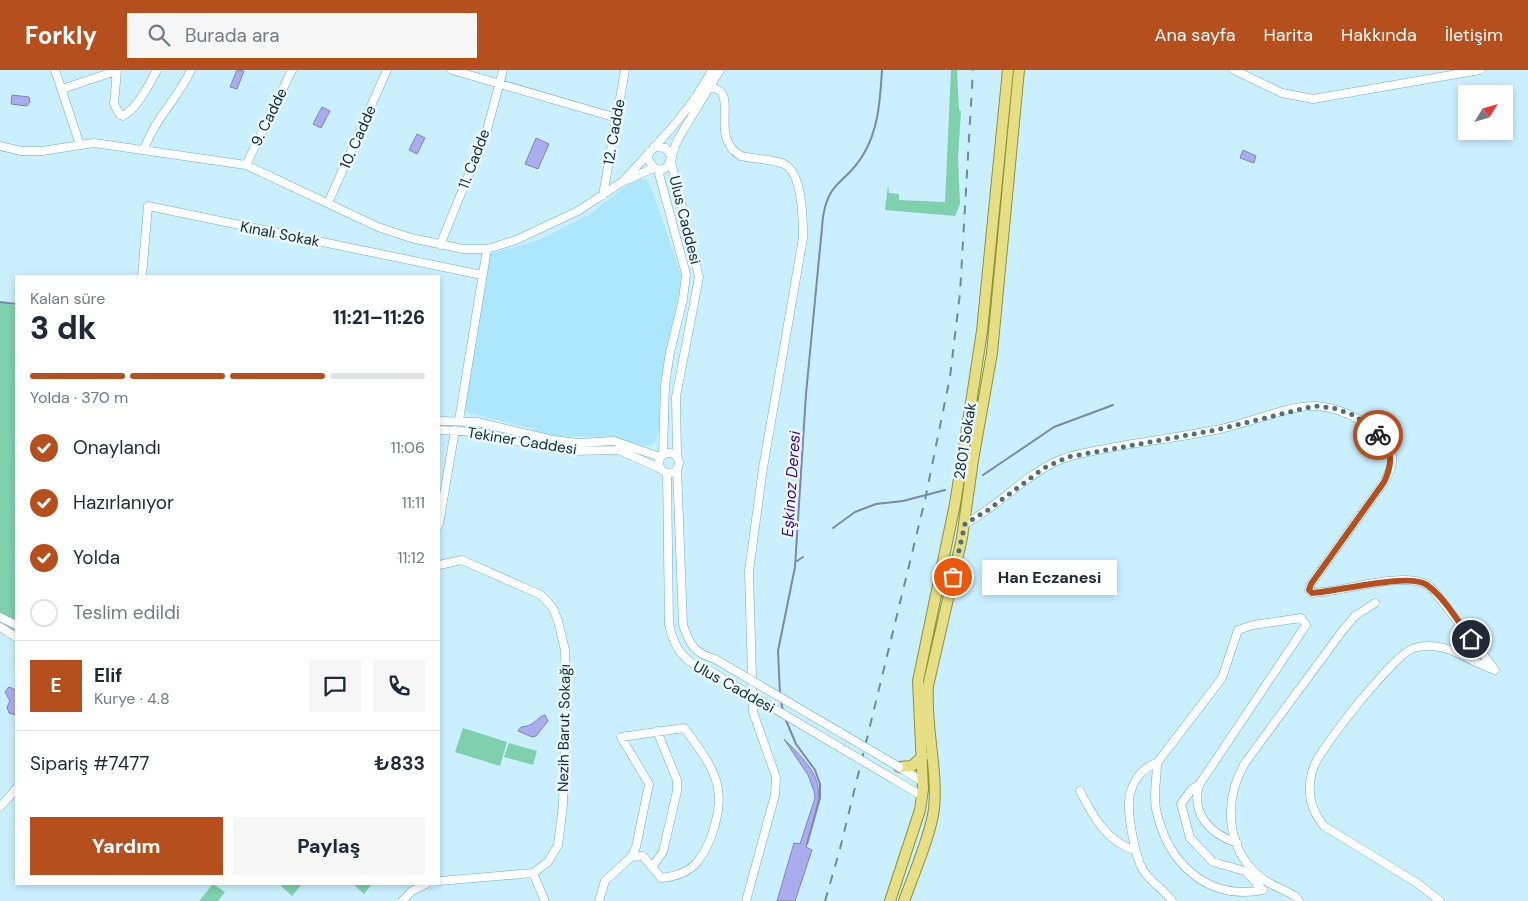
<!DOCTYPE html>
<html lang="tr">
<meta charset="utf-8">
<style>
:root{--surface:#fff;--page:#f6f6f7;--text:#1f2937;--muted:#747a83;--line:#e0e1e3;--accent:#b5501e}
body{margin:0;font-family:"DM Sans",sans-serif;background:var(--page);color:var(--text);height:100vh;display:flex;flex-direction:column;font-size:19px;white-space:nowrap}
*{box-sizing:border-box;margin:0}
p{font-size:16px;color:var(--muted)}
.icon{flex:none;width:28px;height:28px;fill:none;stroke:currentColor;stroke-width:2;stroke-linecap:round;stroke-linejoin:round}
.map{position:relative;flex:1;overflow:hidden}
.details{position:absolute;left:15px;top:205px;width:425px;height:610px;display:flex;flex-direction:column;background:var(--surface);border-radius:0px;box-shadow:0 2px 8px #0003}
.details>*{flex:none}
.needle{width:32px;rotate:53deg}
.buttons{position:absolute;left:1458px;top:15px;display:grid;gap:10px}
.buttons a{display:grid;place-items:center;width:55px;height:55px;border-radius:0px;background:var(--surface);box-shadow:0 2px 8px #0003;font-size:25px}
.pin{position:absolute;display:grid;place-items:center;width:42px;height:42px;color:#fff;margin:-21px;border:2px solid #fff;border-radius:50%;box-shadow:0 1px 5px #0007}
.courier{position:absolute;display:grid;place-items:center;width:50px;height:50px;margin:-25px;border:4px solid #b5501e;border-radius:50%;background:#fff;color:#222;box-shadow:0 1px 6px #0007}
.bubble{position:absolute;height:35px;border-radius:0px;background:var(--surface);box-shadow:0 2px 8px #0003;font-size:16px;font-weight:800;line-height:35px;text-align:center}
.head em{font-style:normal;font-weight:800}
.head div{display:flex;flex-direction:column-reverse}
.head{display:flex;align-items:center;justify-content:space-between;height:85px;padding:0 15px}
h1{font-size:32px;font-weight:800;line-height:38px}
.bar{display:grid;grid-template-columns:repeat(4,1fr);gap:8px 5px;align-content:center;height:60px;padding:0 15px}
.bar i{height:6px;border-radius:4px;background:var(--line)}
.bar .selected{background:var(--accent)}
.bar p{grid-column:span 4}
.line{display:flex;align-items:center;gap:12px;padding:0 15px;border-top:1px solid var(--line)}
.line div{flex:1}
.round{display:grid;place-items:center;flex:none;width:52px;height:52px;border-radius:0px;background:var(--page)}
ol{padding:0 15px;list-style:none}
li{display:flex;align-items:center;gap:15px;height:55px}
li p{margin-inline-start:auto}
li .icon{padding:5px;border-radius:50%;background:var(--accent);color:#fff;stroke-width:4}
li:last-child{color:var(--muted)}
li i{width:28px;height:28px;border:2px solid var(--line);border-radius:50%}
.button{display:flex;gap:10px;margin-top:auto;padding:10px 15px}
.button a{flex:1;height:58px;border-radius:0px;background:var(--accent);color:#fff;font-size:20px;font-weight:800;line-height:58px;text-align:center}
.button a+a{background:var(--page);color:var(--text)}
header{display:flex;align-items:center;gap:30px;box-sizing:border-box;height:70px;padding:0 25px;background:var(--accent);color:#fff}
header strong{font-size:24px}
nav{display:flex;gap:28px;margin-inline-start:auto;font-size:18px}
.search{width:350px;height:45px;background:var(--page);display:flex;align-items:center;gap:12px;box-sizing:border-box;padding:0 18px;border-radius:0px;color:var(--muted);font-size:19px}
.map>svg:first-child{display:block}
</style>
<header>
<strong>Forkly</strong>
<div class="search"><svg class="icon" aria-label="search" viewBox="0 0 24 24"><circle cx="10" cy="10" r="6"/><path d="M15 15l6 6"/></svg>Burada ara</div>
<nav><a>Ana sayfa</a><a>Harita</a><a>Hakkında</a><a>İletişim</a></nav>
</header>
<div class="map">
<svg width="1528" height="831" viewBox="0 0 1528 831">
<rect width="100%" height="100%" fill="#caf0ff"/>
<path fill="#ade7fe" d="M641,109l5,1 6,10 30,88 -22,107 -1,43 -3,13 -5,4 -8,1 -32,-9 -67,-1 -7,-3 -3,-4 -70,-17 25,-158 50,-14 51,-26 40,-31z"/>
<path fill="#7fd0ac" d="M951,0h6l2,40 2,1 -3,47 2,46 -5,12 -70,-6 3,-25 1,8 10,1v6l46,2z
M0,232l16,4v325l-16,-6z
M463,658l44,14 -7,24 -45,-14z
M509,673l28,8 -4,14 -29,-8z
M213,814l12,8 -7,9h-19z
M283,814h19l-10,12 -11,-10z
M353,814h19l-8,10z"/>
<path fill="#abacee" stroke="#7c85b6" d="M237,0l7,1 -7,18 -7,-2z
M12,25l17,2 1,5 -3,4 -16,-2z
M322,37l8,4 -9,17 -8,-4z
M417,64l8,4 -8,16 -8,-4z
M536,68l13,6 -11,25 -13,-5z
M1243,80l13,6 -2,7 -14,-5z
M9,617l7,3v25l-7,-2 -2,-6 3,-6 -5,-9z
M545,645l3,6 -12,15 -4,1 -14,-6 3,-4c15,-1 15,-10 24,-12z
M784,669c47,46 37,50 22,108l6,3 -17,51h-18l17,-58 6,1 15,-46 -1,-7 -6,-16z"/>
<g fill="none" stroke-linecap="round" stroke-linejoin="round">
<path stroke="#7c85b6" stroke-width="2" d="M0,232l16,2
M983,405l71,-48 59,-22
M833,458l22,-16 21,-8 27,-3 42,-11
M797,491l6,-4
M780,624l-2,-43 17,-84 11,-173 17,-177c6,-38 23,-33 40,-62 16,-26 17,-56 19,-85
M781,631l2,10
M785,648l11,26 19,26 5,14v14l-13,46"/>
<defs>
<path id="minor" d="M55,0l25,75
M117,0l-3,34 6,11 3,1c16,-10 25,-30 34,-46
M452,0l165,48
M1234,0l48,23 31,6 167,-29
M705,14c4,2 11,4 15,7 13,12 -8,49 21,65 13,3 31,3 43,8 19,9 19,56 19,74l-40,230 -14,103 4,141 23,65 -1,18 -29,106
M62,19l54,-18
M0,76l21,5h21l52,-8 152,22 132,62 33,11 52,11h24l29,-9 62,-29 44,-29 32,-14
M654,77l12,1 6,10
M144,80c9,-29 34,-52 47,-80
M649,82l-1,7 6,9 8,2 6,-4 10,-27 42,-69
M671,92l28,115 -23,120 1,59
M246,95l46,-95
M658,100l28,104 -3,25 -13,53 -5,33 -2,69
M625,109c32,-35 65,-67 87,-109
M603,125l22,-125
M328,133l59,-133
M440,175l47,-115 16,-60
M142,206l6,-70 334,69
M459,350l28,-171
M439,351l38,1 76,18 25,3 36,-2 46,16
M439,360l36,2 63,14 35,5 46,-1 42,19
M659 393a10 10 0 1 1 20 0a10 10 0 1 1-20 0Z
M677,398l6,157c7,20 11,28 32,34
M667,403l2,151c4,22 16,41 38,45
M439,454l16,-94
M965,454c32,-17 57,-46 90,-62 14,-7 29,-9 44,-12 38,-8 77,-12 116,-20 30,-5 70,-24 99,-24 26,0 74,22 78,51 1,9 -4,18 -8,25l-73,102 -2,6 3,3c30,-1 85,-20 111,-10 5,1 9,6 12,9l60,78
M439,495l23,-5 79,35 12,13 5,13 7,29 1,54 -3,101 -5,40 -10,17 -15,11 -94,8
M0,547l16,8
M0,557l16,10
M1157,693c0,14 -4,32 -1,46 11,53 50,92 107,81
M899,697l24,15
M895,710l27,16
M1199,715l-7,4 -11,15 9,34 23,24 32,9 18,19
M1080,721c14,27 26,50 56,60
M0,737l16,-18
M652,797l11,-15 14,-61v-11l-20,-49
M533,803l12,28
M402,831l10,-10 14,-7
M599,831l6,-20 26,-24 5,-10 13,-63 -28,-47 63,-9c12,16 28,36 33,56 6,23 -5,59 -19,77 -8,11 -24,16 -37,17l-18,-22 -12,1
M1172,831c-8,-12 -21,-18 -29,-31 -8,-13 -15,-53 -14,-69 1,-16 12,-34 28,-38l65,-85 16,-48 15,-5 48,-7 5,7 -107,160c-8,29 11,49 38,58
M1299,831l-4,-5c-12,-7 -26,-11 -37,-21 -33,-29 -34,-76 -13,-112l98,-133 12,-14 20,-13
M1440,831l-23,-18 -93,-57c-15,-18 -18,-38 -10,-60 8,-20 81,-113 100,-118 32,-9 53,13 81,22"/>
<path id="major" d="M899,697l13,-1 11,-10
M890,831l30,-91 3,-21 -5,-108 37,-177 18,-114 9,-59 26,-261
M904,831c9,-25 27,-67 30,-92 4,-41 -9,-82 -6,-123l34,-148 11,-78 19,-107 27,-283"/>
</defs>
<use href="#minor" stroke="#6dadc5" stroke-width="9"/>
<use href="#major" stroke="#909135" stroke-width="12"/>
<use href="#minor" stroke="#fff" stroke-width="8"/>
<use href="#major" stroke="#e6df86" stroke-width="10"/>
<path stroke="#6b8c98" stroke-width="2" stroke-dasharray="9 9" stroke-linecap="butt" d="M825,831l15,-52 85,-349 25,-123 10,-84 13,-223"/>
<defs>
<path id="minor-bridge" d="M715,589l184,108
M707,599l188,111"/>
</defs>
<use href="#minor-bridge" stroke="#6dadc5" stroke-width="9" stroke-linecap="butt"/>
<use href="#minor-bridge" stroke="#fff" stroke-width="8"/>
</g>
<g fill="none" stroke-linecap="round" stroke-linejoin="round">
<path stroke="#506f7a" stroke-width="5" stroke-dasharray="0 9" d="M953,507l12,-53 23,-14 56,-42 24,-11 148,-27 98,-24 19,2 23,8 22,19"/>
<path stroke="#b5501e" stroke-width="6" d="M1378,365c15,17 15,28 6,47l-73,102 -2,6 3,3c25,-1 97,-21 115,-8 18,13 31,37 44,54"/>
</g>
<g text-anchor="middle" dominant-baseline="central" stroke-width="5" stroke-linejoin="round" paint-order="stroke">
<g font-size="15" fill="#0f2a33" stroke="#ecf8fd">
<text transform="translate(269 47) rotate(-64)">9. Cadde</text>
<text transform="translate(614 62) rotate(-80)">12. Cadde</text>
<text transform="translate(358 67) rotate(-66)">10. Cadde</text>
<text transform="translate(474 89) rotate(-69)">11. Cadde</text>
<text transform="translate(685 150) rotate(76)">Ulus Caddesi</text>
<text transform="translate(280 164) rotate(11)">Kınalı Sokak</text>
<text transform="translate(522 371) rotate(9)">Tekiner Caddesi</text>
<text transform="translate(965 371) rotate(-81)">2801 Sokak</text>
<text transform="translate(734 617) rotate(29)">Ulus Caddesi</text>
<text transform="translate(564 658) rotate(-89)">Nezih Barut Sokağı</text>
</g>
<g font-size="16" font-style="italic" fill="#31008b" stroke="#ecf8fd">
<text transform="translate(791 414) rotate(-86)">Eşkinoz Deresi</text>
</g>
</g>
</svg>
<div class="buttons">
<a><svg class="needle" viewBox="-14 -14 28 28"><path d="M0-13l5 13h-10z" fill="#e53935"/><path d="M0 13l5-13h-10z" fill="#747a83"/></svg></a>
</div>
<div class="pin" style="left:953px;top:507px;background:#ea580c"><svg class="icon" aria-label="bag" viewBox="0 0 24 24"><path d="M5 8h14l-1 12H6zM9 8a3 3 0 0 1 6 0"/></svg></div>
<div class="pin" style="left:1471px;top:569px;background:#1f2937"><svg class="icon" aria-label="home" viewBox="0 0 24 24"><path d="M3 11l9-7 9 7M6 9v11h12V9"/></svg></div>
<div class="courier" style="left:1378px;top:365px"><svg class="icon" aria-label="bike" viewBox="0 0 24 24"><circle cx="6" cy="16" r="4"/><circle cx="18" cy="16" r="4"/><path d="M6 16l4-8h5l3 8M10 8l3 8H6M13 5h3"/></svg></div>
<div class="bubble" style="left:982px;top:490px;width:135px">Han Eczanesi</div>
<section class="details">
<div class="head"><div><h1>3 dk</h1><p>Kalan süre</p></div><em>11:21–11:26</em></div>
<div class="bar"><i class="selected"></i><i class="selected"></i><i class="selected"></i><i></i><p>Yolda · 370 m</p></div>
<ol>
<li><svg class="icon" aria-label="check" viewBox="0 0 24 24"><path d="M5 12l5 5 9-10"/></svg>Onaylandı<p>11:06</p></li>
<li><svg class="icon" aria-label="check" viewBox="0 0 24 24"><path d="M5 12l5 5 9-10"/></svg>Hazırlanıyor<p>11:11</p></li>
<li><svg class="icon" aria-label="check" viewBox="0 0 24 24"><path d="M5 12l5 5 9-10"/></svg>Yolda<p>11:12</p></li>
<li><i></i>Teslim edildi</li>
</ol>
<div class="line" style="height:90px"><b class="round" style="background:var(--accent);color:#fff">E</b><div><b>Elif</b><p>Kurye · 4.8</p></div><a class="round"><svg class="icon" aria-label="chat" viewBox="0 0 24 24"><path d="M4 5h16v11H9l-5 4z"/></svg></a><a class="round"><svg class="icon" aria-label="phone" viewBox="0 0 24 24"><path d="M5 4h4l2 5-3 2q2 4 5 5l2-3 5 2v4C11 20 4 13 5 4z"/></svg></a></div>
<div class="line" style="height:65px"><div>Sipariş #7477</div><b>₺833</b></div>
<div class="button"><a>Yardım</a><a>Paylaş</a></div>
</section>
</div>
